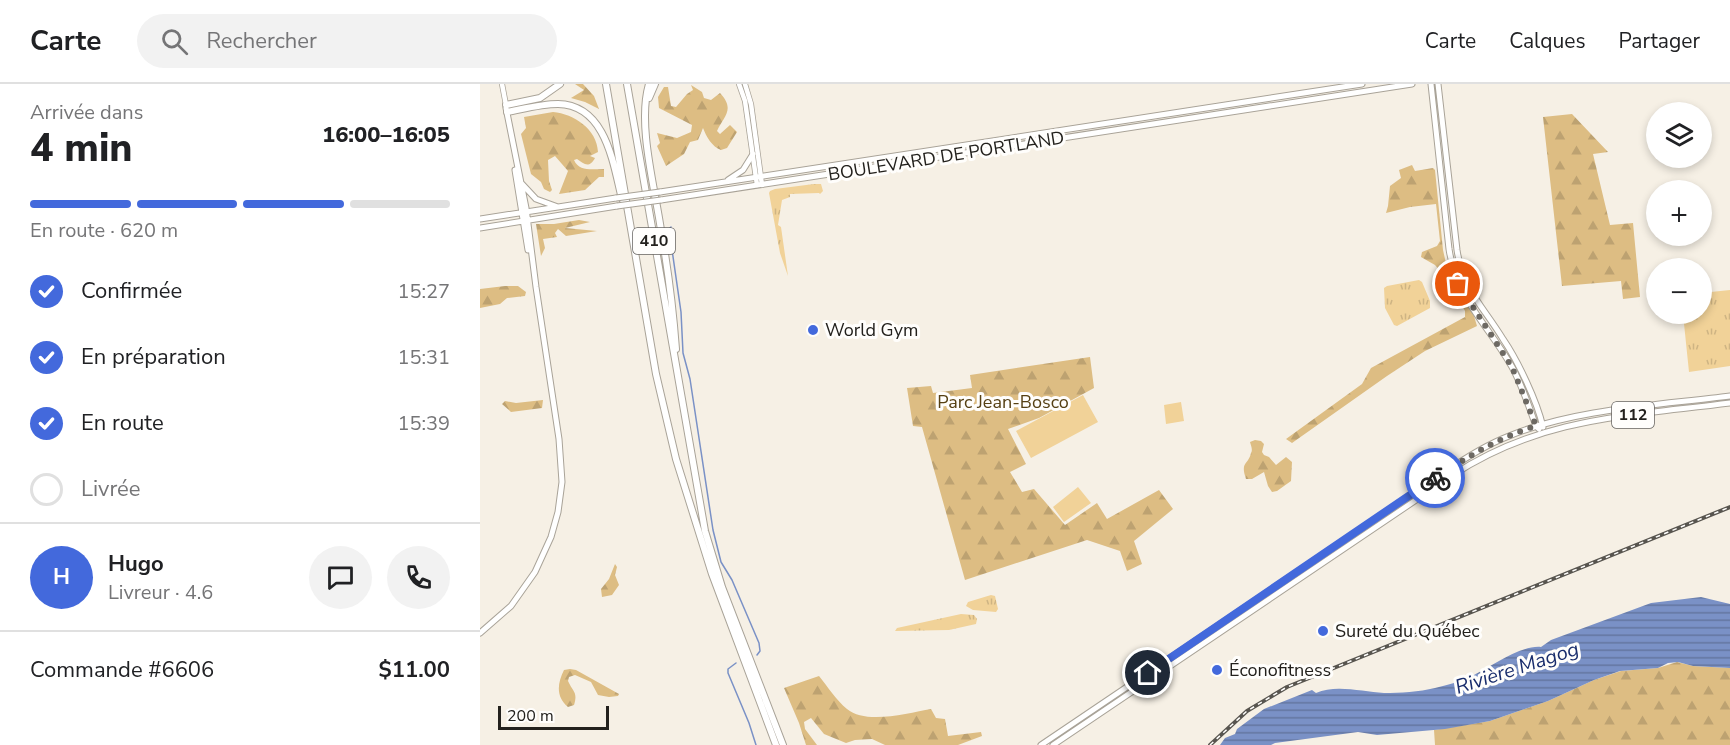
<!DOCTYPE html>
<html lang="fr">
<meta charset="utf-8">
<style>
:root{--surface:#fff;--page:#f2f2f2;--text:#202124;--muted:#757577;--line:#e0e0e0;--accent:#4369dc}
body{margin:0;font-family:"Nunito Sans",sans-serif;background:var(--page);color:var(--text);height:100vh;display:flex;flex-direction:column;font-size:22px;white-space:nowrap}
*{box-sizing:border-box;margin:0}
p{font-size:20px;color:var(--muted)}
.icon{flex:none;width:33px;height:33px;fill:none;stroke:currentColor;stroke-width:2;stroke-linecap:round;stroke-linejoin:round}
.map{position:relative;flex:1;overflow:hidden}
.details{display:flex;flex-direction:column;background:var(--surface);width:480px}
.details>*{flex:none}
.tools{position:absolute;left:1166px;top:18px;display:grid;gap:12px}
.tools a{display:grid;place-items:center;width:66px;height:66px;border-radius:50%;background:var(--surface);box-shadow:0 3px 9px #0003;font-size:30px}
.scale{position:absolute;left:18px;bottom:15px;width:111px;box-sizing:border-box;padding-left:6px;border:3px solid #23211d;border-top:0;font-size:16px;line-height:21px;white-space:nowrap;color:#23211d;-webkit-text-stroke:4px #fffefc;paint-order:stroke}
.pin{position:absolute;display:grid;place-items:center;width:51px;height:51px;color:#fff;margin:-26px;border:3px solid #fff;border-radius:50%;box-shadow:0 2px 6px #0007}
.courier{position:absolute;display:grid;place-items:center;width:60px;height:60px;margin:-30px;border:4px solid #4369dc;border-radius:50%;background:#fff;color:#222;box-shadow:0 2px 8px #0007}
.head em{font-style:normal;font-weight:800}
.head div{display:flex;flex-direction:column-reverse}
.head{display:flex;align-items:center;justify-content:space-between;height:102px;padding:0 30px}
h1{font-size:39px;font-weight:800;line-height:45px}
.bar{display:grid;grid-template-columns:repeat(4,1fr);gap:9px 6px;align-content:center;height:72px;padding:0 30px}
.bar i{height:8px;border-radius:4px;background:var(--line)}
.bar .active{background:var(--accent)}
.bar p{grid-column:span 4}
.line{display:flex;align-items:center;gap:15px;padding:0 30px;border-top:2px solid var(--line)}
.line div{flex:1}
.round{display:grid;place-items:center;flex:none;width:63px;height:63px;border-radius:32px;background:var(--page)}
ol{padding:0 30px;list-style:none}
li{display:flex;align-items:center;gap:18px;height:66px}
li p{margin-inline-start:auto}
li .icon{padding:6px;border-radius:50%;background:var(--accent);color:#fff;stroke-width:4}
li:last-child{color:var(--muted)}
li i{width:33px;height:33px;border:3px solid var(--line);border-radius:50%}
header{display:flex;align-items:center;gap:36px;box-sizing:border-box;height:84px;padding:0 30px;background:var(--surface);border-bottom:2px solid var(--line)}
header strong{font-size:28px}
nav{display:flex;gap:33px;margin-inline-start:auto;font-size:21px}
.search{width:420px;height:54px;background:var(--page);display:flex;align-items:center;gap:15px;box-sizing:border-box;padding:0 21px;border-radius:33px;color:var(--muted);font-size:22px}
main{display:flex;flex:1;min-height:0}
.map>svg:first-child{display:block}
</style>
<header>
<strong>Carte</strong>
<div class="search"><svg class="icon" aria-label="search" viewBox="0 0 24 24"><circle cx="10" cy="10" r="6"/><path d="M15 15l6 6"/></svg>Rechercher</div>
<nav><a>Carte</a><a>Calques</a><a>Partager</a></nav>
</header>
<main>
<section class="details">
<div class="head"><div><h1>4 min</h1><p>Arrivée dans</p></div><em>16:00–16:05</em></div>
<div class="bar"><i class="active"></i><i class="active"></i><i class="active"></i><i></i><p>En route · 620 m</p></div>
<ol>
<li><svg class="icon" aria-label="check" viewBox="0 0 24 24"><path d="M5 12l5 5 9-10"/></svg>Confirmée<p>15:27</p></li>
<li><svg class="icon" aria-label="check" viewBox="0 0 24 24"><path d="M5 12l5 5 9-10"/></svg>En préparation<p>15:31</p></li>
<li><svg class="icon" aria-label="check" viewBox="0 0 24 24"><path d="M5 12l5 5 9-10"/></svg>En route<p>15:39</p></li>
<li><i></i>Livrée</li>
</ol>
<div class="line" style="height:108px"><b class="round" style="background:var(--accent);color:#fff">H</b><div><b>Hugo</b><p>Livreur · 4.6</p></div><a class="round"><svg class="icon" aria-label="chat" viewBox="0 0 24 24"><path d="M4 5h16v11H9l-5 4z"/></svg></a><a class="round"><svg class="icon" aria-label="phone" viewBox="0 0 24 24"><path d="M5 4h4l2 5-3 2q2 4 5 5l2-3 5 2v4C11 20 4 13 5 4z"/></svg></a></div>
<div class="line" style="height:78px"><div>Commande #6606</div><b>$11.00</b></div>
</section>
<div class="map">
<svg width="1250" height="661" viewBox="0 0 1250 661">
<defs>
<pattern id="grass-tufts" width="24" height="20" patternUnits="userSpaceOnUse" patternTransform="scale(1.5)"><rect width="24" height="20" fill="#f1d298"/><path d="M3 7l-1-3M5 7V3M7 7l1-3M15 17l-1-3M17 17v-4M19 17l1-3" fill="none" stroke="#ceb483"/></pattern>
<pattern id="forest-firs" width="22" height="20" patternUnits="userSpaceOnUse" patternTransform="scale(1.5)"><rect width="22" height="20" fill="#ddbd83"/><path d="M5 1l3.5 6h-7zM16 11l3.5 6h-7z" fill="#bda271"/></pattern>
<pattern id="water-rules" width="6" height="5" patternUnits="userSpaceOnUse" patternTransform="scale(1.5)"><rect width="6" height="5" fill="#7a91c6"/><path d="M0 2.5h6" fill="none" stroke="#6476a0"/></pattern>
</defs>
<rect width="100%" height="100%" fill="#f6f0e5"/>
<path fill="url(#grass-tufts)" d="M334,100h7l2,7 -3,3 -1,-1 -29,1v3l-8,3 -4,25 3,2 7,49 -8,-23 -11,-60 1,-2 5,-2z
M939,196l3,2 8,19v7l-33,18 -3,-1 -9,-17 -1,-20 3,-2z
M1250,206v76l-41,6 -6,-58h18v-21z
M511,511l4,1 3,13 -2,3 -23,-2 -7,-4 2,-4z
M481,530l13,1 3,4 -1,5 -27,6 -54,1 2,-3z"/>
<path fill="url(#forest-firs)" d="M95,0h8l11,12 5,13 -14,-7 -14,-4 13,-8z
M211,1l11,7 2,6 7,2 9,-7c16,17 3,24 -3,38l3,3 10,-9 7,7 -10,16 -6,2c-9,-3 -15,-14 -18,-22l-5,12 -8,2 -6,12 -18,12 -9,-20 3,-3 -3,-10 20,5 14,-6 1,-7 -33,-17 -1,-11 6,-10h4l3,19 5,1 11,-13 6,-4z
M73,28c21,2 44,17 45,40l-8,4 5,2c-6,11 -11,6 -18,1l-3,1c5,12 19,9 30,9v8h-5l-14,13 -26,4 9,-23 -13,-15 -7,4 1,21 3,9 -2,2 -6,-3 -3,-7 -10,-8 -10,-40 5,-6 -2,-11z
M1092,30l36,38 -15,2 17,71 23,-2 7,74 -17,2 -2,-18 -59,5 -19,-169z
M932,81l3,6 18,-3 2,2 8,80 4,18 -7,3 -5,-6 -14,-8 1,-5 15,-6 3,-5 -4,-37 -26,3 -24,6 2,-7 2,-20 11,-8 -2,-8z
M99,136l11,2 -25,6 32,3 -31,5 -8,-7 -3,4 2,4 -14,2 2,9 -4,8 -5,-32h18z
M25,202h13l8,6 -1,4 -18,2 -7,6 -20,4v-19z
M976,203l18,29 3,10 -52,25 -38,25 -95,67 -6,-4 76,-55 9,-16 94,-51v-6l-13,-23z
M610,273l4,31 -55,30 -31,11 18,35 -16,8 12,20 12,-3 31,36 32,-22 10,16 52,-29 14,19 -39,32 8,23 -15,7 -7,-20 -33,-11 -122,40 -43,-153 -9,-1 -6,-38 24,-2 2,7 39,-5 -2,-13z
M63,316l-1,8 -31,4 -9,-8 3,-3 11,2z
M775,356l6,1 3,3 -2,8 2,3 5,2 7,8 10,-8 6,5 -1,19 -14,10 -5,1 -4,-6 -4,-14 -12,7h-6c-6,-18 2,-13 5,-26 2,-3 0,-7 -1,-11z
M135,480l2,3 -2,8 4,10 -7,10 -10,2 -1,-8 8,-10z
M1197,578l16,4 37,2v77h-295l-1,-15 56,-9 58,-20 46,-21 27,-9 37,-3z
M90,585l6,1 43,24 -1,2 -9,1 -11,-2 -7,-13 -16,-7 -6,2 -1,4c5,11 10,11 6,24l-6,2c-12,-10 -11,-23 -4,-37z
M339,592c9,11 17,24 28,33 19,16 61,4 84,0l5,9 9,1 3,17 33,-4 1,4 -24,9h-73l-13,-6 -17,1 -9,3 -22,-9 -13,-16 -7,4 1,7 12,16h-11l-7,-22 -15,-35z"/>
<path fill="#f1d298" d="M603,311l15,27 -67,36 -15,-27z
M701,318l3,19 -18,3 -2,-19z
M598,403l13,16 -27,19 -11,-15z"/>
<path fill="url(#water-rules)" d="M1221,513l29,7v64l-37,-2 -15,-4 -10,1 -10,5 -38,3 -26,9 -46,21 -58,20 -45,8 -68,6 -19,-3 -83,11 -4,2h-51l5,-7 10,-4 2,-5 27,-20 48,-19 4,3c20,-9 47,-1 68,0 16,0 35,-1 51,-5 13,-3 27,-7 39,-13 18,-9 47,-30 67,-28l10,-7 100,-37z"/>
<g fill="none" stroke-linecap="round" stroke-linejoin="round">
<path stroke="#7a91c6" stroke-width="1.5" d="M191,143l-2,2 12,83 2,41 7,26 23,151 8,32 11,18 27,63 1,8 -3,4
M256,579l-8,6v4l21,50 7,22"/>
<defs>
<path id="minor" d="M22,0l4,21
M259,0l6,17 12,84
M265,0l6,20 11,81"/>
<path id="major" d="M951,0l18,165c8,52 39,75 63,118 10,18 17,40 24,59l3,3
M958,0l19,166c6,40 26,56 46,89 15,22 34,62 40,88
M35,86l13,80
M248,96l15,-10 10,-16
M42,100l14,15 22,8
M180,108l702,-108
M181,116l751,-116
M0,135l136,-21
M0,144l137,-22
M0,549l31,-27 24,-34 16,-35 7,-25 4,-30 -3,-43 -23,-152 -10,-79 -20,-100
M561,661l404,-273c20,-14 41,-27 64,-36 65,-27 151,-31 221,-40
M573,661l400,-270c88,-58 177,-59 277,-72"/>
<path id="highway" d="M126,0l50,290 20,85 36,115 64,171
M147,0l78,447 17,56 61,158
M169,0c-12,40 6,104 12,146 7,39 12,79 15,119
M169,14l6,-14
M26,21l34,-7 20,-14
M27,28c16,-3 34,-8 51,-8 48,1 55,59 64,95"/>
</defs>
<use href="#minor" stroke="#a9a398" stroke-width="6"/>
<use href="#major" stroke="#a9a398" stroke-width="7"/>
<use href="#highway" stroke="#a9a398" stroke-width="8"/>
<use href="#minor" stroke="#fff" stroke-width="4.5"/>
<use href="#major" stroke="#fff" stroke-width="5"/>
<use href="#highway" stroke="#fff" stroke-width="6"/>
<defs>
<path id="rail" d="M730,661l37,-34 40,-24 443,-180"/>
</defs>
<use href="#rail" stroke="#58554f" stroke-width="4"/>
<use href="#rail" stroke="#fffefc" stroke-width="1.5" stroke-dasharray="4.5" stroke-linecap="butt"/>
<defs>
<path id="major-bridge" d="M136,114l44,-6
M137,122l44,-6"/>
</defs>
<use href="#major-bridge" stroke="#a9a398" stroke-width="7" stroke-linecap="butt"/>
<use href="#major-bridge" stroke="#fff" stroke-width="5"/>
</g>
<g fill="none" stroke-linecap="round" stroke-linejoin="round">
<path stroke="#6d6963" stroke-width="6" stroke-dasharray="0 10.8" d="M955,394c32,-21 65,-41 101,-52l-24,-59 -54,-83"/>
<path stroke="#4369dc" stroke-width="8" d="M668,589l287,-195"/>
</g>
<g fill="#4369dc" stroke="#fffefc" stroke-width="2">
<circle cx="333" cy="246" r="6"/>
<circle cx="843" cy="547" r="6"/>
<circle cx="737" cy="586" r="6"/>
</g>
<g text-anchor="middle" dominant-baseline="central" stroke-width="6" stroke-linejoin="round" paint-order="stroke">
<g fill="#fffefc" stroke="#656360" stroke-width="1.5">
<rect x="153" y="144" width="42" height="26" rx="4.5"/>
<rect x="1132" y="318" width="42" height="26" rx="4.5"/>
</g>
<g font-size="16" font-weight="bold" fill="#23211d">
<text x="174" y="157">410</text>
<text x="1153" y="331">112</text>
</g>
<g font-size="18" fill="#23211d" stroke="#fffefc">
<text transform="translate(466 72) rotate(-9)">BOULEVARD DE PORTLAND</text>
</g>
<g font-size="18" fill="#23211d" stroke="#fffefc" text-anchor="start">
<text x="345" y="246">World Gym</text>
<text x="855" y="547">Sureté du Québec</text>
<text x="749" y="586">Éconofitness</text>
</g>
<g font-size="18" fill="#564013" stroke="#fffefc">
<text x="523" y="318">Parc Jean-Bosco</text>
</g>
<g font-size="20" font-style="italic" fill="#192d6c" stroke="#fffefc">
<text transform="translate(1037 584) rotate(-18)">Rivière Magog</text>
</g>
</g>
</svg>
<div class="tools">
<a><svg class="icon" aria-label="layers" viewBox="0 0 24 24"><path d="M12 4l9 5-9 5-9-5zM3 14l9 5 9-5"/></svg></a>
<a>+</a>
<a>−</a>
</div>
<div class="scale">200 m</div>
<div class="pin" style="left:978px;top:200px;background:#ea580c"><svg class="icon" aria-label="bag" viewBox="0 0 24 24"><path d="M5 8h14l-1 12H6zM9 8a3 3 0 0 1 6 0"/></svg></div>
<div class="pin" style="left:668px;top:589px;background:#1f2937"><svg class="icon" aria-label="home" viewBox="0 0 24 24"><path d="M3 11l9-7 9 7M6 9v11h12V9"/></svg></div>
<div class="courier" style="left:955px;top:394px"><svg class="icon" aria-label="bike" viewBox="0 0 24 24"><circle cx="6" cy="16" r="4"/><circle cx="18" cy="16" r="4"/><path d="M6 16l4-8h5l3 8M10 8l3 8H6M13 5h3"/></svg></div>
</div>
</main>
